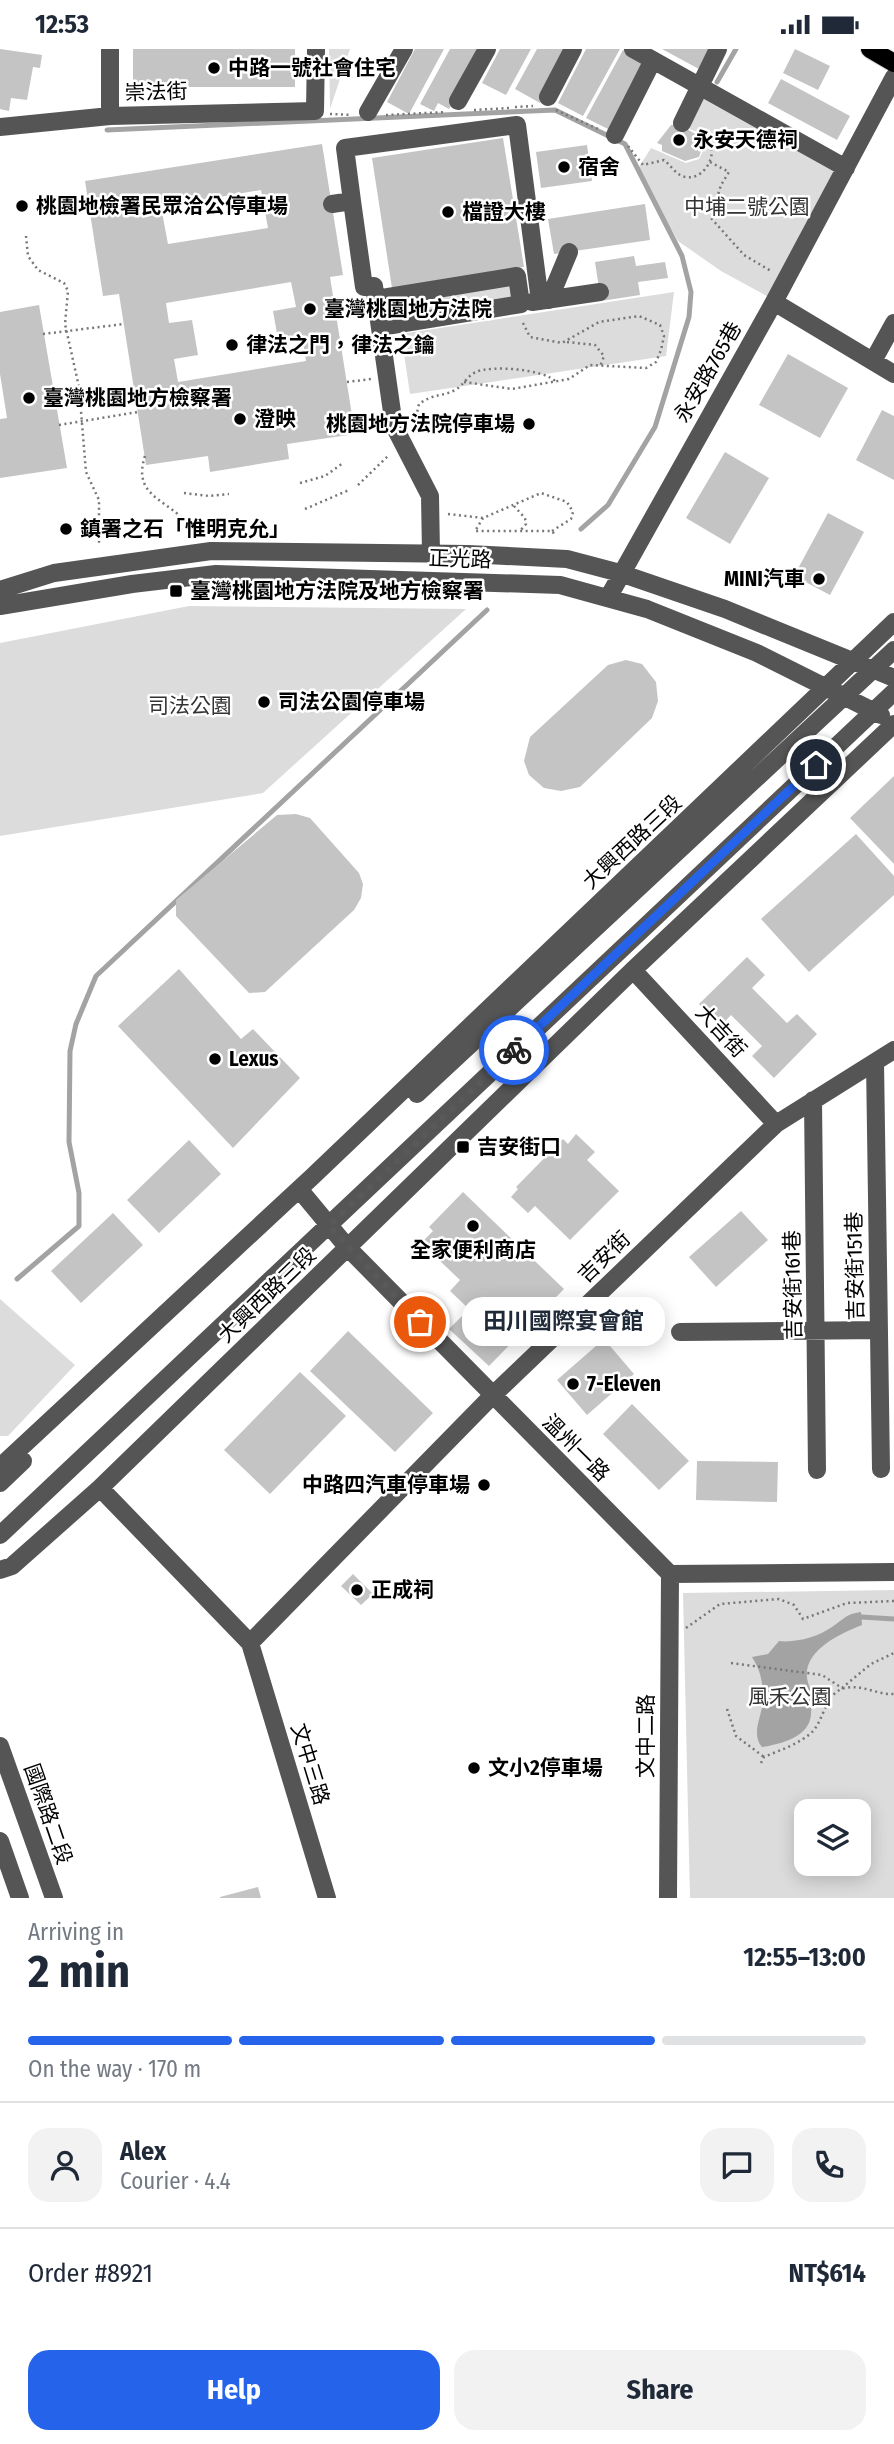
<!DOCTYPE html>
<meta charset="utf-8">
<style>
:root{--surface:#fff;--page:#f2f2f3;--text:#1f2937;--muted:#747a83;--line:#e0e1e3;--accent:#2563eb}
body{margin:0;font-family:"Fira Sans Condensed","Noto Sans TC",sans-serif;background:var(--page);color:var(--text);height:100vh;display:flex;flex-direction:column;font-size:26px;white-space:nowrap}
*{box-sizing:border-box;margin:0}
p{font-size:23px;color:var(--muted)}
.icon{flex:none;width:38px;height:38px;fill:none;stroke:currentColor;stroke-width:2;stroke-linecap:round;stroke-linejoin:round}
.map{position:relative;height:1849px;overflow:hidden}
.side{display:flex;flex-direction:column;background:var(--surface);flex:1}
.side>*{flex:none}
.buttons{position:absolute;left:794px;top:1750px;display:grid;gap:14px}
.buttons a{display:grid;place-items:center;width:77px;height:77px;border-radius:14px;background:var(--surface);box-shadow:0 4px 18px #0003;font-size:35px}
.pin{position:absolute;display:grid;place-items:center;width:60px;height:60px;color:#fff;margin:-30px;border:4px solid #fff;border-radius:50%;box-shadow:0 2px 7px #0007}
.courier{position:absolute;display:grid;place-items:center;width:70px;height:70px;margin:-35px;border:5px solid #2563eb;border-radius:50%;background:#fff;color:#222;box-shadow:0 2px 9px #0007}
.bubble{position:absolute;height:49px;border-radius:21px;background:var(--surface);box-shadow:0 4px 18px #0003;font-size:23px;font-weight:700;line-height:49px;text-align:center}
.head em{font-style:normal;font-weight:700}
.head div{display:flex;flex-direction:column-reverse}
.head{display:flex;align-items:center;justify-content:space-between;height:119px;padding:0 28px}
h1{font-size:46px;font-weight:700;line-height:52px}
.bar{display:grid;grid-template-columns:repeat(4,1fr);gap:10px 7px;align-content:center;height:84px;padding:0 28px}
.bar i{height:9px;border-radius:5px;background:var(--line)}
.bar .selected{background:var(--accent)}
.bar p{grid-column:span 4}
.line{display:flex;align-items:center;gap:18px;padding:0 28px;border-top:2px solid var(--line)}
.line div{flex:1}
.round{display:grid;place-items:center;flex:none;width:74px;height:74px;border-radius:21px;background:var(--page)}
.button{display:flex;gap:14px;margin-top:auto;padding:14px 28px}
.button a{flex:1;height:80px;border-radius:21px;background:var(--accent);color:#fff;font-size:28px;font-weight:700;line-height:80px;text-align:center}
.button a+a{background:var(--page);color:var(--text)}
.status{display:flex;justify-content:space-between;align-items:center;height:49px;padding:0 35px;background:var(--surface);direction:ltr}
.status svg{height:19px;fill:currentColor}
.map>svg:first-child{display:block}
</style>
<div class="status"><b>12:53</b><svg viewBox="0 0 49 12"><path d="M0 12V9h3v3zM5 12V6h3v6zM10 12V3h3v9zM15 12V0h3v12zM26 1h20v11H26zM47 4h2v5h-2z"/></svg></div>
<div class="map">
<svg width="894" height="1849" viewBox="0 0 894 1849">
<rect width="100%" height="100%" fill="#fff"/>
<path fill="#dcdcdc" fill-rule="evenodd" d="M329,0h21l-20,60z
M697,37l147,82 -70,132 -53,-29 -43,-30 -41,-71 14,-22 35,15 13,-4 5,-10 -5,-16 -25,-11z
M511,236l2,15 -114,19 -2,-16z
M674,243l-8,64 -256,38 -9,-60z
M189,557l277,3 -203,184 -263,43v-193z
M0,1250l75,66 -67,71h-8z
M894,1541v308h-204l-7,-305zM807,1762h52v53h-52z"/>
<path fill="#a3a3a3" d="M861,1563l1,13c-28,11 -70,32 -50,67 -2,8 0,14 -1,22 -1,23 -30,30 -49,33 -12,-14 1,-32 1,-48 0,-16 -2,-28 -11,-42l16,-3 11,-13c16,2 39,-4 53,-14 12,-8 14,-13 29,-15z"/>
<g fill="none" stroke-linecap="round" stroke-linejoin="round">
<path stroke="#a3a3a3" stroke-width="5" d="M717,33l19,-33
M107,81l448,-20 70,34 57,112 9,36 -2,25 -34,110 -47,78 -27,24
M17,1230l62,-53v-33l-10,-51 1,-91 6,-27 20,-48 391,-366
M861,1568l33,2"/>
</g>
<path fill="#c4c4c4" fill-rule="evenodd" d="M0,0l42,6 -2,13 -7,-1 -6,33 -16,-2 -2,13 -9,-2z
M133,0h162v38h-162z
M415,0h29l-35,65 -22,-12z
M450,0h32l-33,60 -11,-6 -4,8 -14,-7z
M500,0h31l-25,46 -24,-12z
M537,0h33l-30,54 -25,-14z
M586,0h34l-37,67 -25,-13z
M662,0h48l-11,20z
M795,0l35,17 -12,24 -35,-17z
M623,1l25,14 -36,67 -26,-13z
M781,30l69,37 -13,24 -69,-37z
M671,76h9l19,11 3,12 -3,9 -14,4 -23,-10v-6l-5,-2z
M503,89l21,129 -132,21 -20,-130z
M322,95l21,131 -13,2 25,157 -68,10 2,15 -79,13 -2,-16 -62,9 -27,-171 -16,2 -18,-115zM261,141l7,38 -100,16 -7,-37zM291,233l5,25 -23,4 5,28 24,-4 4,26 -128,21 -4,-23 24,-4 -6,-35 -23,3 -3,-20z
M587,96l5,36 -51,7 -5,-36z
M645,155l5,36 -96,14 -6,-35z
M634,207l2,10 29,-4 3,16 -30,4 2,13 -39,6 -6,-39z
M39,256l28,163 -67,10v-59l7,-1 -7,-44v-62z
M788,305l60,34 -28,50 -61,-33z
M882,361l12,6v64l-38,-20z
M725,403l44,26 -39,66 -44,-26z
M828,464l36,19 -34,63 -36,-19z
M626,611l16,4 14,18 2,19 -6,17 -72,69 -19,4 -17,-3 -15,-13 -5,-14 6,-24 78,-72z
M894,727v88l-44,-46z
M296,765l14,4 49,55 4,11 -2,14 -7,12 -89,82 -16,1 -73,-77v-16l101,-85z
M856,785l38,42v19l-85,77 -48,-53z
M747,908l18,18 -13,13 35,35 10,-9 20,20 -43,44 -22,-22 10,-10 -31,-31 -10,11 -22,-22z
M179,920l62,70 12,-10 47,49 -67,70 -115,-122z
M576,1085l19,18 -8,8 32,31 -49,49 -35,-34 -7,7 -17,-16 7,-8 -2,-2 47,-48 5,5z
M189,1091l32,34 -62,59 -32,-33z
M463,1143l101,97 -75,77 -40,-37 20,-20 -19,-18 10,-11 -39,-37 12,-12 -4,-4z
M741,1162l27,29 -52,47 -27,-30z
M113,1164l30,32 -62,58 -30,-32z
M348,1282l85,82 -38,39 -85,-81z
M604,1290l30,35 -47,41 -30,-35z
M300,1323l46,44 -76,78 -46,-44z
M632,1355l57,57 -30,29 -56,-56z
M697,1412l81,1 -1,40 -81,-2z
M353,1525l20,20 -12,11 -20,-19z
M258,1838l3,11h-41v-1z"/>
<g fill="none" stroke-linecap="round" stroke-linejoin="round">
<defs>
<path id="major" d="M870,0l24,14"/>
</defs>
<use href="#major" stroke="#dbdbdb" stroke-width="20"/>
<path stroke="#777" stroke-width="2.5" stroke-dasharray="2 3.5" stroke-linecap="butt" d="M515,58l18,-1
M474,61l35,-2
M556,61l42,19
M330,65l22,1
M386,66l60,-3
M628,97l15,19 21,-5c7,5 12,16 22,17 16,3 29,-17 25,-31 -2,-8 -8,-12 -13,-18
M710,113l19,10 -8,13 -10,33 33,37 27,16
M26,187l2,20 10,14 26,13 4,8 -3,33 14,63 7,85 13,28v46
M336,263l24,-3
M43,285l81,-10
M567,293l28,3 9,11 -4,11
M347,333l24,-3
M464,333l48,7 57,-10 21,-14 56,3 10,-6 5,-12 3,-14 -4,-11 -21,-9 -40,6 -37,21 -32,-6 -8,-16
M416,368l3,-13c15,-11 23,-7 36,-14 8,-4 12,-14 21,-18 15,-7 69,-3 80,10
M59,376l79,-13
M145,407c-12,37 16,42 36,61
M300,434l25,-7 18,-13
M358,436l31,-30
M184,444l25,3 20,-2
M514,457l11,12 1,6 -6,7
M305,460l44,-19
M448,465l35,4
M193,482l40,-12
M552,482l19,-12 2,-7 -6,-10 -26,-9 -58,25 -8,13h77l3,4
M686,1579l34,-24 59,-5 15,6 9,14 44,-16 47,-2
M731,1614l91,12 20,13 29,-24 23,-11
M727,1660l9,27 28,21
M761,1714l3,-6c16,-7 36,-13 49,-26 11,-12 13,-39 32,-43 17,-4 32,7 49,6"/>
<path stroke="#555" stroke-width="18" d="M110,0v67
M633,0l213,119
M548,48l25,-48
M458,52l29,-52
M368,63l36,-63
M682,74l36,-74
M0,78l110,-11 205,-5 1,-62
M615,86l38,-75
M352,152l-7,-53 172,-23 23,176
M332,155l20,-3 12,86 10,-1 20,140 36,70 1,57
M376,250l141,-23 4,28 -141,23
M549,251l20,-48
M532,253l68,-10
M774,253l120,72
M873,312l21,-38
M0,541l54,-17 157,-22 257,3 99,5 53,14 105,36 169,69
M608,549l166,-296 120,-225
M0,557l132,-22 84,-10 344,11 87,24 110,44 124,62
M633,921l143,154
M875,1013l6,407
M417,1045l477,-444
M813,1051l4,370
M299,1140l49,59 322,326 224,-2
M680,1283l199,-2
M0,1418l312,-290 582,-555
M0,1434l23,-22
M100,1439l150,155 77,255
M0,1486l894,-843
M0,1521l12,-4 88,-78 533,-518 261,-246
M250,1594l242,-247 284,-272 118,-74
M0,1697l54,152
M0,1792l20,57
M668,1849l2,-324"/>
<use href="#major" stroke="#000" stroke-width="18"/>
</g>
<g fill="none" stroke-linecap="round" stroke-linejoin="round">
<path stroke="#595959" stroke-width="7" stroke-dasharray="0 12.6" d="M420,1273l-91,-96 185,-176"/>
<path stroke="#2563eb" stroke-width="9" d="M514,1001l302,-285"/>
</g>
<g fill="#000" stroke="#fff" stroke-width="2.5">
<circle cx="214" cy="19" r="7"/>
<circle cx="679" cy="91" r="7"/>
<circle cx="564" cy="118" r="7"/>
<circle cx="22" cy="157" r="7"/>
<circle cx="448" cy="163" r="7"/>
<circle cx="310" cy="260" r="7"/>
<circle cx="232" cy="296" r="7"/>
<circle cx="29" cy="349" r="7"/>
<circle cx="240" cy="370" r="7"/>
<circle cx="529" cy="375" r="7"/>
<circle cx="66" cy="480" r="7"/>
<circle cx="819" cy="530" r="7"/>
<rect x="169" y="535" width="14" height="14" rx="3.5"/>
<circle cx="264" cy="653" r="7"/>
<circle cx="215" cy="1010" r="7"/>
<rect x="456" y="1091" width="14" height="14" rx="3.5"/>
<circle cx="473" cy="1177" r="7"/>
<circle cx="573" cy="1335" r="7"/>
<circle cx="484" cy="1436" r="7"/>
<circle cx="357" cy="1541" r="7"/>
<circle cx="474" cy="1719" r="7"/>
</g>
<g text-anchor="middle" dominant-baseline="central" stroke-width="5" stroke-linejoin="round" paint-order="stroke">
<g font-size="21" font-weight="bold" fill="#000" stroke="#fff" text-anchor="start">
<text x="228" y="19">中路一號社會住宅</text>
<text x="693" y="91">永安天德祠</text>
<text x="578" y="118">宿舍</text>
<text x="36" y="157">桃園地檢署民眾洽公停車場</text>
<text x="462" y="163">檔證大樓</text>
<text x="324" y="260">臺灣桃園地方法院</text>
<text x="246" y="296">律法之門，律法之鑰</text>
<text x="43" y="349">臺灣桃園地方檢察署</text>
<text x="254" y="370">澄映</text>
<text x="515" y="375" text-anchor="end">桃園地方法院停車場</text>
<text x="80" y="480">鎮署之石「惟明克允」</text>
<text x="805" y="530" text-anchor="end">MINI汽車</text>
<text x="190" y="542">臺灣桃園地方法院及地方檢察署</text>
<text x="278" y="653">司法公園停車場</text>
<text x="229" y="1010">Lexus</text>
<text x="477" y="1098">吉安街口</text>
<text x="473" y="1201" text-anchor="middle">全家便利商店</text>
<text x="587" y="1335">7-Eleven</text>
<text x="470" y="1436" text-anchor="end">中路四汽車停車場</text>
<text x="371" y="1541">正成祠</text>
<text x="488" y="1719">文小2停車場</text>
</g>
<g font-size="21" fill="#000" stroke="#fff">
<text transform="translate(156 43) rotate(-2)">崇法街</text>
<text transform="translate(708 323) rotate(-60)">永安路765巷</text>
<text transform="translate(460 510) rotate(2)">正光路</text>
<text transform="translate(632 793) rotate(-43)">大興西路三段</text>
<text transform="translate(721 982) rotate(47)">大吉街</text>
<text transform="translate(604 1208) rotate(-44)">吉安街</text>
<text transform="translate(855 1217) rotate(-91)">吉安街151巷</text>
<text transform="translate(793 1236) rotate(-91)">吉安街161巷</text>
<text transform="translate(267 1246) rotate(-44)">大興西路三段</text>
<text transform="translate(576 1399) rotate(45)">溫州一路</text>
<text transform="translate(646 1687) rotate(-90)">文中二路</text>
<text transform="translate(310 1715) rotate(73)">文中三路</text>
<text transform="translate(48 1765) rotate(71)">國際路二段</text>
</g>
<g font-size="21" fill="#333" stroke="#fff">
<text x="747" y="158">中埔二號公園</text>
<text x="190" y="657">司法公園</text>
<text x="790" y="1648">風禾公園</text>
</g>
</g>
</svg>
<div class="buttons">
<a><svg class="icon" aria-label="layers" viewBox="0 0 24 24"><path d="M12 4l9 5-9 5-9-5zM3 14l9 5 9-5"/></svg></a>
</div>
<div class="pin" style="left:420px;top:1273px;background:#ea580c"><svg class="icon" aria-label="bag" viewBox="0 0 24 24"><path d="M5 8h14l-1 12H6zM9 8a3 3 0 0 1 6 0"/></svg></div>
<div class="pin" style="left:816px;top:716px;background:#1f2937"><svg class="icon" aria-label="home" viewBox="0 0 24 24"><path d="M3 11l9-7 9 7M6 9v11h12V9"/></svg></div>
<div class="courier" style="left:514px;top:1001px"><svg class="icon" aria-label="bike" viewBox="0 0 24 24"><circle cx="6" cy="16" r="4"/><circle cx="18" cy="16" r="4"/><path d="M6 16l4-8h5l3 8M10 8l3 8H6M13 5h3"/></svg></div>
<div class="bubble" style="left:462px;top:1248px;width:203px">田川國際宴會館</div>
</div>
<section class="side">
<div class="head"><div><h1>2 min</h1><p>Arriving in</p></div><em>12:55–13:00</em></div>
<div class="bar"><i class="selected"></i><i class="selected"></i><i class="selected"></i><i></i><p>On the way · 170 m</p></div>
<div class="line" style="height:126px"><a class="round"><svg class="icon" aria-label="person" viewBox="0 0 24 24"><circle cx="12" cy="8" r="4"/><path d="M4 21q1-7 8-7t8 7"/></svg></a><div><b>Alex</b><p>Courier · 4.4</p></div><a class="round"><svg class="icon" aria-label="chat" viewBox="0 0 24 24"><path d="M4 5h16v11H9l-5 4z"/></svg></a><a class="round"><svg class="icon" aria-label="phone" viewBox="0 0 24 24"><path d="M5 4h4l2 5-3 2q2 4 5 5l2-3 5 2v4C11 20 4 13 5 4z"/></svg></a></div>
<div class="line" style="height:91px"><div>Order #8921</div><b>NT$614</b></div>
<div class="button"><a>Help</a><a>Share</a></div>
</section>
